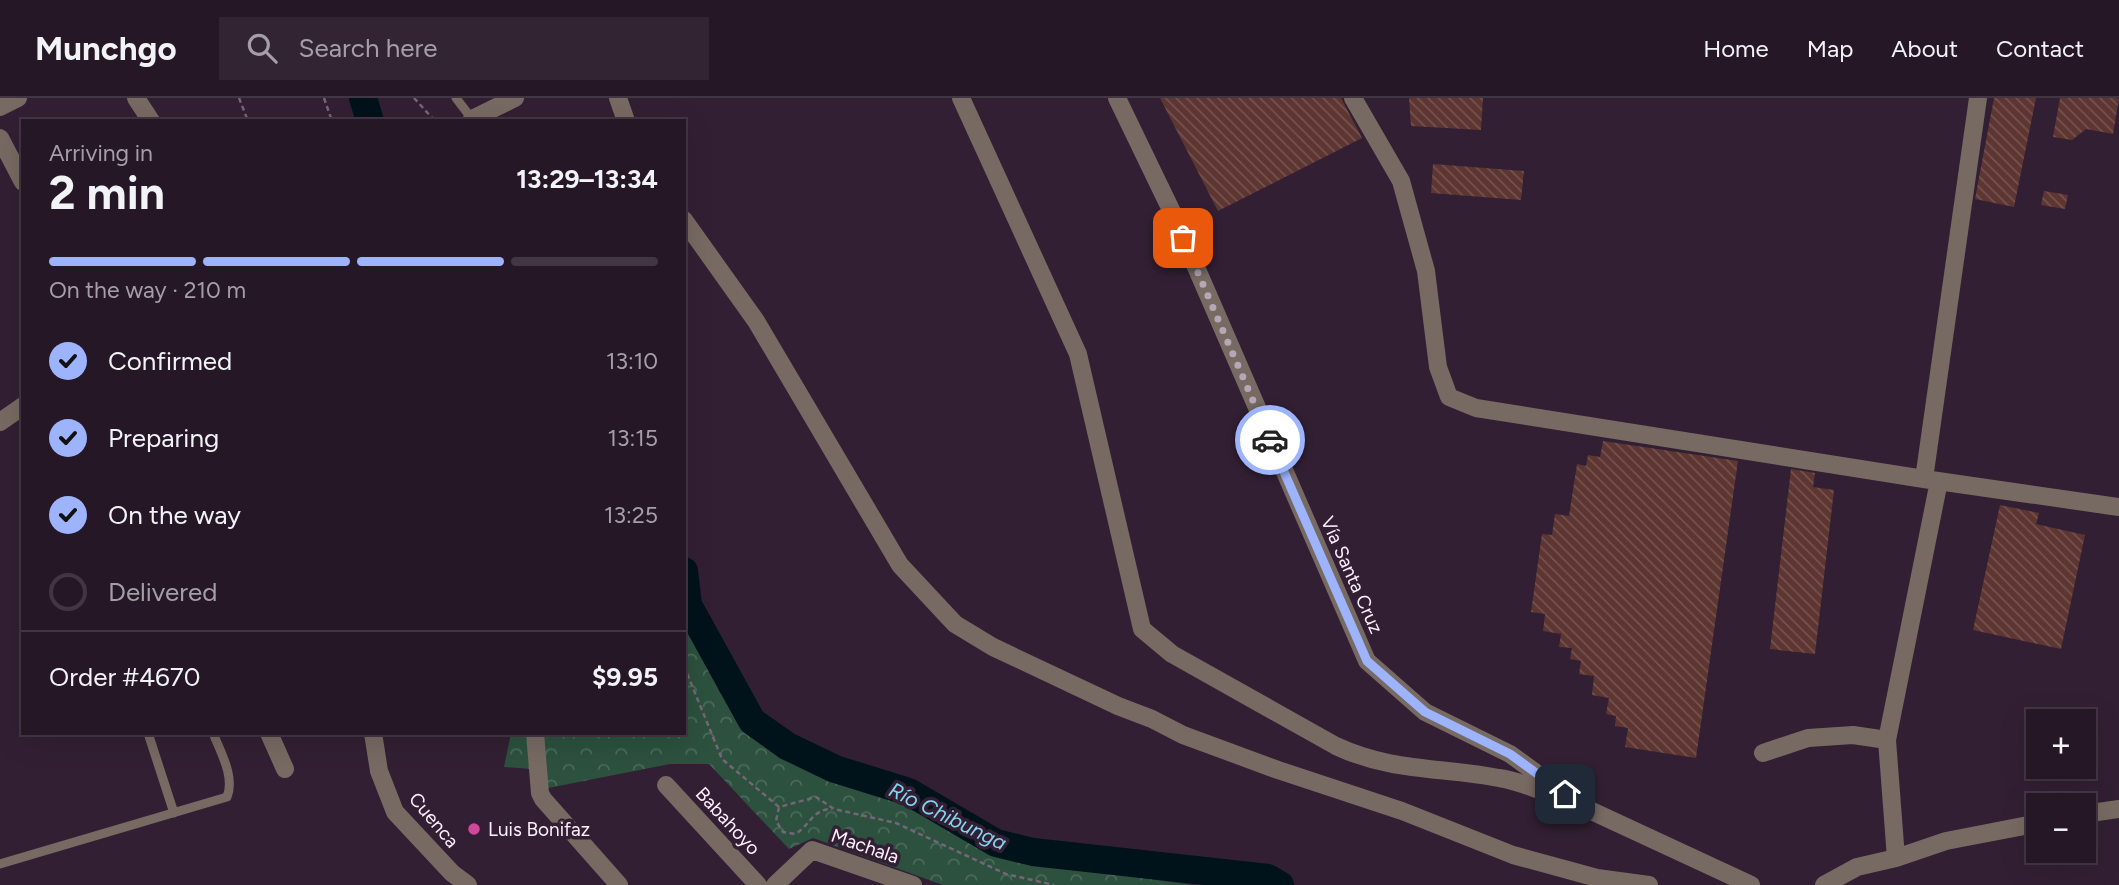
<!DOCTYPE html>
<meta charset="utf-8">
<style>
:root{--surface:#261726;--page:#322432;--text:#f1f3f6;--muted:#a49fa7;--line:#423643;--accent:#9db4fd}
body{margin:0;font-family:Figtree,sans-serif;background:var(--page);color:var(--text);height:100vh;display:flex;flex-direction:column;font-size:26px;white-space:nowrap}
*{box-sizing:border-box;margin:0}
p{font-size:23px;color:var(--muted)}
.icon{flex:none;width:38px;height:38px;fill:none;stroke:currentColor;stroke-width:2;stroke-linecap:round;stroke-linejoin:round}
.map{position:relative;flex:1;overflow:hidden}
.panel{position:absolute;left:21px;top:21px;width:665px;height:616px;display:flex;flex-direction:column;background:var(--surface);border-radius:0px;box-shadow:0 7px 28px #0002,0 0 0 2px var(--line)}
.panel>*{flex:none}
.tools{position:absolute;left:2026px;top:611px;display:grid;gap:14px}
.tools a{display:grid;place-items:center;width:70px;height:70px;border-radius:0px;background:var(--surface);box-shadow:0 7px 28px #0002,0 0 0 2px var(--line);font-size:35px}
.pin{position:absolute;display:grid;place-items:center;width:60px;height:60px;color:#fff;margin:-30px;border-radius:14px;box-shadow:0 4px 10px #0006}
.courier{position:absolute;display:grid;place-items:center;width:70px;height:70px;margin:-35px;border:5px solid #9db4fd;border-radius:50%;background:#fff;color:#222;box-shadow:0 2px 9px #0007}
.overview em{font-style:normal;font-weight:700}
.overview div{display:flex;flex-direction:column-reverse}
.overview{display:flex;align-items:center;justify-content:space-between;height:119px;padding:0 28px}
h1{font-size:46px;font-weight:700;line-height:52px}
.bar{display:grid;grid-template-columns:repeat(4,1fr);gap:10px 7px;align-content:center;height:84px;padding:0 28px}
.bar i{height:9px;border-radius:5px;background:var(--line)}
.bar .selected{background:var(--accent)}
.bar p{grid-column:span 4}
.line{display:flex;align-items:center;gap:18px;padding:0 28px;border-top:2px solid var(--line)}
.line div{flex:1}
ol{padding:0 28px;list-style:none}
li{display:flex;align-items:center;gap:21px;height:77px}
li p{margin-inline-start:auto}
li .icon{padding:7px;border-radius:50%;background:var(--accent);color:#111;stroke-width:4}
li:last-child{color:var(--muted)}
li i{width:38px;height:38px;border:4px solid var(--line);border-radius:50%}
header{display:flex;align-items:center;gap:42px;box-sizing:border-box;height:98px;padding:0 35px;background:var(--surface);border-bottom:2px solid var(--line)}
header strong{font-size:33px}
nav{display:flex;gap:38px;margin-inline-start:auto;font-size:24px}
.search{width:490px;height:63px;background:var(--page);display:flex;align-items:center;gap:18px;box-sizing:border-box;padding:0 24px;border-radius:0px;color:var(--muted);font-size:26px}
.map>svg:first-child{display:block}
</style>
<header>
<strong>Munchgo</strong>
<div class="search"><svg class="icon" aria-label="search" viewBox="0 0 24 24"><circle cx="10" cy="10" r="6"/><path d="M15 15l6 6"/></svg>Search here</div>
<nav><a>Home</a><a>Map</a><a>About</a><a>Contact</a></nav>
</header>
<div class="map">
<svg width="2119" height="787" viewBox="0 0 2119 787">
<defs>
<pattern id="forest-crowns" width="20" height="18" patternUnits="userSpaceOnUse" patternTransform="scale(1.75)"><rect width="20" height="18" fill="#2c513e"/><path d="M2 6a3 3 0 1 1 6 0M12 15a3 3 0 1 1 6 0" fill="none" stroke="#4c6a5b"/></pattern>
<pattern id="building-back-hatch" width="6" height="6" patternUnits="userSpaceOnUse" patternTransform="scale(1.75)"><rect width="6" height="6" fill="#5d3531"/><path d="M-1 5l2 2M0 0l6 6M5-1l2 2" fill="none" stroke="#755350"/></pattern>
</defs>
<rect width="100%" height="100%" fill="#321f33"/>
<path fill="url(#forest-crowns)" d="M684,496l9,34 26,63 35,44 61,40 71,22 88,44 67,23 152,21h-250l-130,-47 -24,11 -80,-85h-39l-137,27 -1,-22 -28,-2 7,-34h173z"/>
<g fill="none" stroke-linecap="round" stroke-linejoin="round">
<path stroke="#00121a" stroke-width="28" d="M363,0l7,23
M684,473l4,34 64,116 35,25 48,23 74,23 87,51 37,9 235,26 12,7"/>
</g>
<path fill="url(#building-back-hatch)" d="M1160,0h181l21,40 -144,73z
M1409,0h74l-2,32 -70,-4z
M1994,0h42l-22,109 -39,-8z
M2060,0h59l-6,36 -27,-5 -14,11 -19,-3z
M1433,66l91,7 -3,29 -90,-7z
M2044,93l24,4 -3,14 -24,-4z
M1603,343l135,20 -42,297 -71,-11 3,-19 -13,-2 1,-10 -10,-2 3,-16 -17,-3 2,-19 -15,-2 2,-13 -11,-2 2,-11 -13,-1 2,-13 -18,-3 2,-17 -14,-2 11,-78 10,1 3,-21 14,2 8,-52 9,2 2,-11 12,2z
M1791,371l24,4 -2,14 21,3 -19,164 -45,-5z
M2000,407l39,8 -3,11 49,11 -24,114 -88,-19z"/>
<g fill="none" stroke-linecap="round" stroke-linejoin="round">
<path stroke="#766577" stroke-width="2.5" stroke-dasharray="5 3.5" stroke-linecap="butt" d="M239,0l9,23
M324,0l8,23
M414,0l21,23
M684,568l38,93 57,48 37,-10 18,12 62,14 110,51 48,11
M779,709l-3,14 7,11 12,2c15,-8 17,-25 37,-25"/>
<path stroke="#776a63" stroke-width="9" d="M456,0l16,21
M148,635l26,80
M0,766l227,-67c8,-20 -6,-44 -14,-64"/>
<path stroke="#776a63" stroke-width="18" d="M136,0l15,23
M618,0l8,23
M961,0l117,256 64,275 30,25 164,92c55,26 106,21 163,32 21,3 42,13 62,21
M1117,0l56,116 194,447 58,51 85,42 73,53 168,78
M1353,0l48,83 25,90 12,96 11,30 27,11 448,71 195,28
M0,9l18,-9
M472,21l43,-21
M0,40l23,44
M684,122l72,101 144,244 55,59 38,23 125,59 34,13 31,16 95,35 124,41 111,44 84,23 52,7
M0,324l23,-16
M1924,381l54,-381
M269,635l16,36
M373,635l6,38 16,41 57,61 16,12
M535,635l5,60 3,6 76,86
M1763,655l45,-15 45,-3 34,5
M666,687l92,100
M2084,716l35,-5
M1896,760l-9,-118 52,-259
M775,787l37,-35 101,35
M1824,787l33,-18 39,-9 50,-17 93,-18"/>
</g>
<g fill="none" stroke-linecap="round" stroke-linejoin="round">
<path stroke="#b6a7b7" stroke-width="7" stroke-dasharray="0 12.6" d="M1183,140l87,202"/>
<path stroke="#9db4fd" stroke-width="9" d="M1270,342l97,221 58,51 85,42 55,40"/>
</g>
<circle fill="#d1479c" stroke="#321f33" stroke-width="2.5" cx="474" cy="731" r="7"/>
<g text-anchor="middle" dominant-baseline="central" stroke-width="7" stroke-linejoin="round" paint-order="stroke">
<g font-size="19" fill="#fdf0fe" stroke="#321f33">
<text transform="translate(1352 477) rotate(66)">Vía Santa Cruz</text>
<text transform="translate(434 722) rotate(50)">Cuenca</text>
<text transform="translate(728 723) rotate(47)">Babahoyo</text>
<text transform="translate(865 748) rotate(19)">Machala</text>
</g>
<g font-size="19" fill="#fdf0fe" stroke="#321f33" text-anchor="start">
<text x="488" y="731">Luis Bonifaz</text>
</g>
<g font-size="21" font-style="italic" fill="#83d4f1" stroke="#321f33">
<text transform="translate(948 718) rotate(26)">Río Chibunga</text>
</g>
</g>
</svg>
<div class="tools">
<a>+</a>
<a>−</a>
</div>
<div class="pin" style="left:1183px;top:140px;background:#ea580c"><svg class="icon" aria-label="bag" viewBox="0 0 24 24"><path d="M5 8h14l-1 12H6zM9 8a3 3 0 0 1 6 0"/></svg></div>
<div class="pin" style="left:1565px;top:696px;background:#1f2937"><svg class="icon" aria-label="home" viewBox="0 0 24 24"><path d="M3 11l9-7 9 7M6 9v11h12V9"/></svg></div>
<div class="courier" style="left:1270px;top:342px"><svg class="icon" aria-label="car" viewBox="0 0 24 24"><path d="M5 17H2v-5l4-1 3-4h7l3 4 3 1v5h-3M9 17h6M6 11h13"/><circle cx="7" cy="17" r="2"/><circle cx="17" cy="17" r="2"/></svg></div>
<section class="panel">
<div class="overview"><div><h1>2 min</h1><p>Arriving in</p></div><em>13:29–13:34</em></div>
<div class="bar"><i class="selected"></i><i class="selected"></i><i class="selected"></i><i></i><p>On the way · 210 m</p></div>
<ol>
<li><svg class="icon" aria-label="check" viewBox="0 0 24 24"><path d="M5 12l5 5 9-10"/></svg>Confirmed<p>13:10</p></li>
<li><svg class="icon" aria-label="check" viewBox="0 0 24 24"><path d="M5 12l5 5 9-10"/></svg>Preparing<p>13:15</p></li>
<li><svg class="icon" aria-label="check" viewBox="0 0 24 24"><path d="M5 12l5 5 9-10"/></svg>On the way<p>13:25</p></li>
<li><i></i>Delivered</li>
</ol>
<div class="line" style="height:91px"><div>Order #4670</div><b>$9.95</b></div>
</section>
</div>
